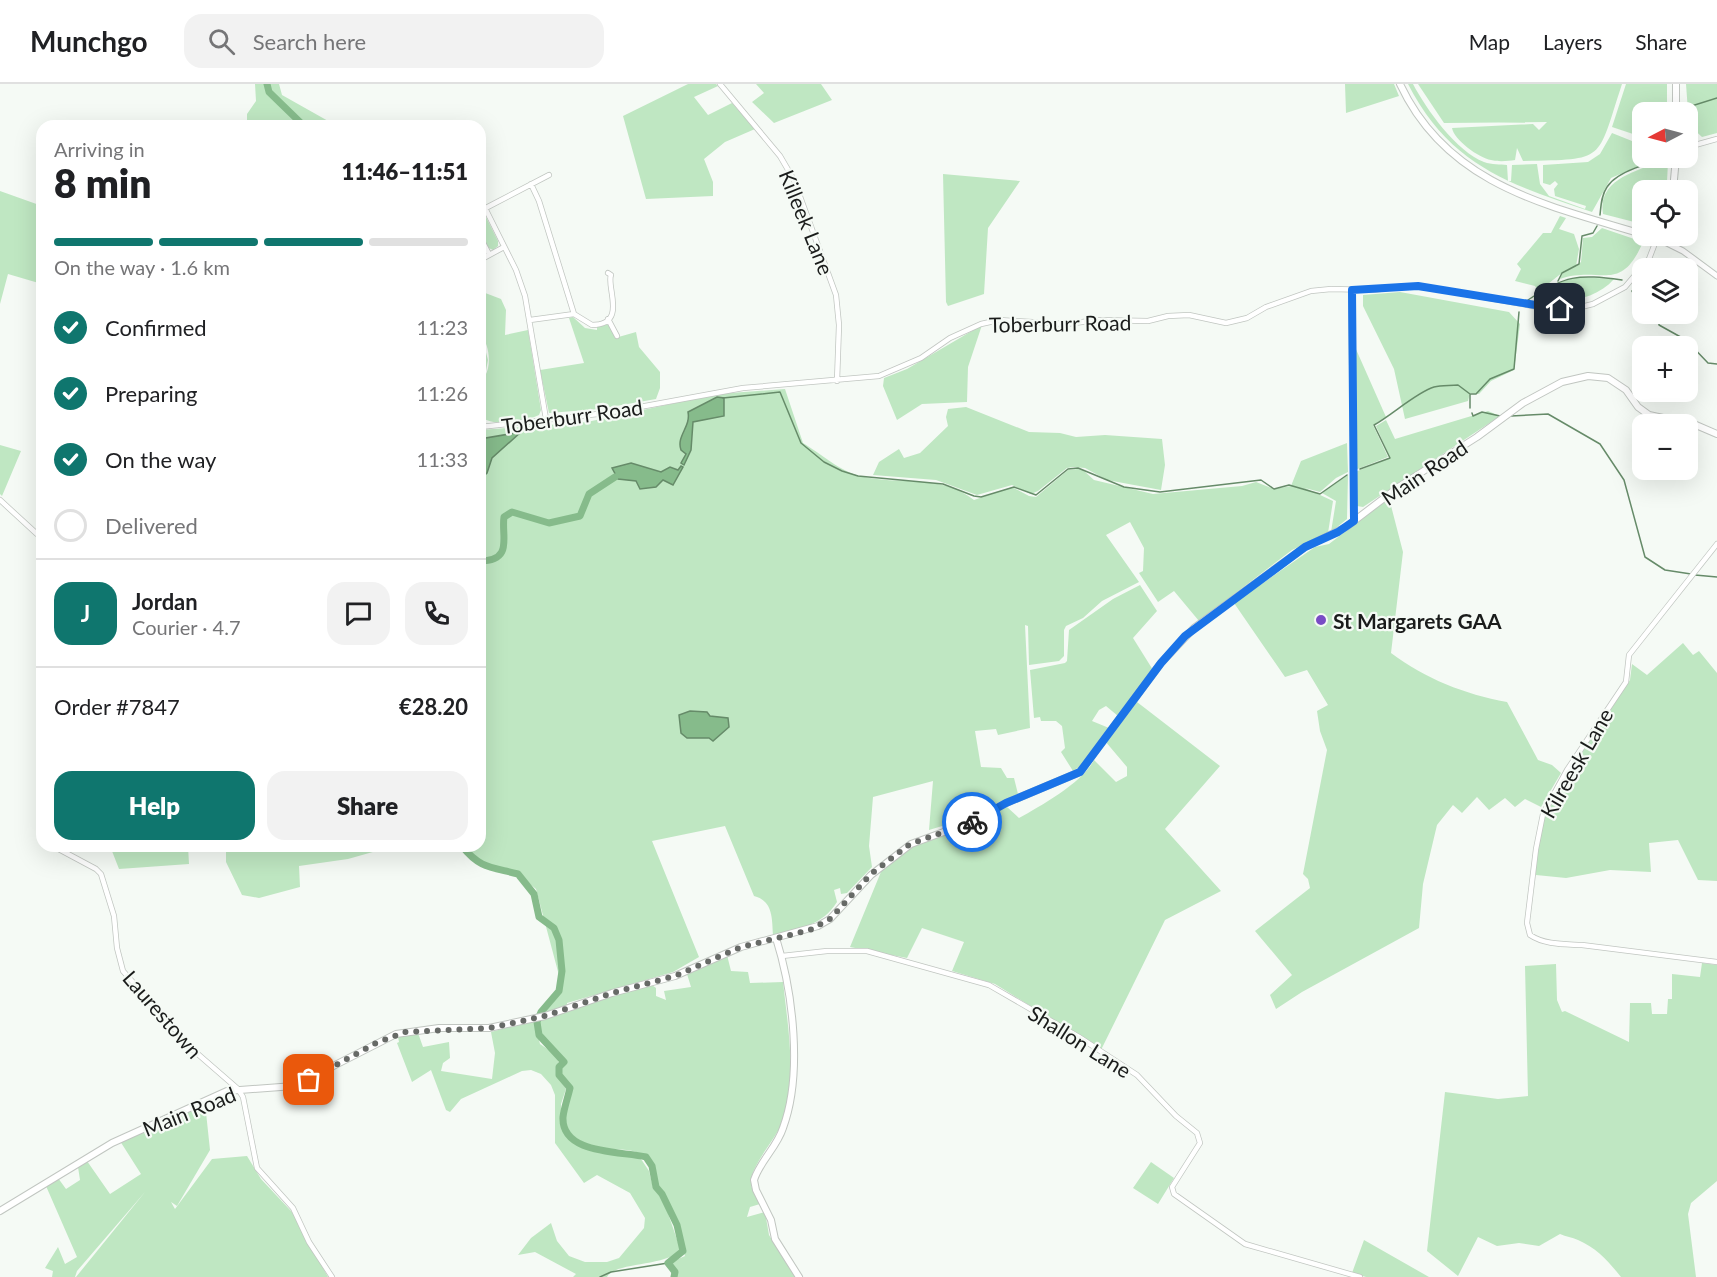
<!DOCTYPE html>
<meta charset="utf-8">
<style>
:root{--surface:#fff;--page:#f2f2f2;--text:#202124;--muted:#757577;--line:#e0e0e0;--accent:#0f766e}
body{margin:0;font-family:Lato,sans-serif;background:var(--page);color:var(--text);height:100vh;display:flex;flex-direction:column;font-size:22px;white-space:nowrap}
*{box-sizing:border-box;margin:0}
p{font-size:20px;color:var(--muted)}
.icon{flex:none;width:33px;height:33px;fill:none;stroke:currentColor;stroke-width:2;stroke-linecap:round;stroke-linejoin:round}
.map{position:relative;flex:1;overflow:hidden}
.panel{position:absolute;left:36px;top:36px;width:450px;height:732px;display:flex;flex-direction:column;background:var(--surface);border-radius:18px;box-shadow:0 6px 24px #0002}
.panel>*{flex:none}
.needle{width:39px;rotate:264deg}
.fabs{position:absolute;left:1632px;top:18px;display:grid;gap:12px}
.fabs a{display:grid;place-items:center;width:66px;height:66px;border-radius:12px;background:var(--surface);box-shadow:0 6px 24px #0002;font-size:30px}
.pin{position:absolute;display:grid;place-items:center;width:51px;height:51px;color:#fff;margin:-26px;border-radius:12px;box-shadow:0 3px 9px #0006}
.courier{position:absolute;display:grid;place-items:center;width:60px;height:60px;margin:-30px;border:4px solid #1a73e8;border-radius:50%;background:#fff;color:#222;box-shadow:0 2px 8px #0007}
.overview em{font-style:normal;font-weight:800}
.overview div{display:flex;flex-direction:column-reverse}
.overview{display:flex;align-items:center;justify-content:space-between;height:102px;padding:0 18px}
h1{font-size:39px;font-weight:800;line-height:45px}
.bar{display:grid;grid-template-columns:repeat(4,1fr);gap:9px 6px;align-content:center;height:72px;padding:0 18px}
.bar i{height:8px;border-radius:4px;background:var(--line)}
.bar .selected{background:var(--accent)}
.bar p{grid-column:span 4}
.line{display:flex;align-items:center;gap:15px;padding:0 18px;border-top:2px solid var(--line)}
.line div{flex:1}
.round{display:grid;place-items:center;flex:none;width:63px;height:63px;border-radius:18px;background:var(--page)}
ol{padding:0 18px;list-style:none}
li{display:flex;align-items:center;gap:18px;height:66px}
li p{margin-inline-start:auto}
li .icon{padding:6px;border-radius:50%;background:var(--accent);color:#fff;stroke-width:4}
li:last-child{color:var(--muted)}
li i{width:33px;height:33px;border:3px solid var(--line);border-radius:50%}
.cta{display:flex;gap:12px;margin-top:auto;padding:12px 18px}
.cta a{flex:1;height:69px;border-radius:18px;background:var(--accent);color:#fff;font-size:24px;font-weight:800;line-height:69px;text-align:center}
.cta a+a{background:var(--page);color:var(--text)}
header{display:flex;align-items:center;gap:36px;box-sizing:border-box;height:84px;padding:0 30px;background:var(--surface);border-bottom:2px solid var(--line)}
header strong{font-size:28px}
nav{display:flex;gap:33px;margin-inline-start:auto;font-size:21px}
.search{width:420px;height:54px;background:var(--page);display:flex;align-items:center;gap:15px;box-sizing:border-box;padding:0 21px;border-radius:18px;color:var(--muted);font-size:22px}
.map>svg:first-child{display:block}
</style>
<header>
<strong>Munchgo</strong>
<div class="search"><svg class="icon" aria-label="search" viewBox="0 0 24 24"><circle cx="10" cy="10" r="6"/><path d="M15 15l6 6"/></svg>Search here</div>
<nav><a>Map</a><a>Layers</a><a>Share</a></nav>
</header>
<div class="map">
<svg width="1717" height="1193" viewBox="0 0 1717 1193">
<rect width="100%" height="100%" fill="#f5faf5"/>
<path fill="#bfe7c2" d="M255,0h24l3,11 55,31h-20l-7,-6 -5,6h-54l-4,-5v-7l9,-13z
M688,0h28l2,2 -24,11 14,18 24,-12 23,26 -30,13 -21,17 9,23v14l-67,3 -23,-83z
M756,0h65l11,16 -58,23 -22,-21 12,-9z
M1345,0h49l5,12 -53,17z
M1408,0h5c13,25 44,68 71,78 8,3 16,2 23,3l1,16h3l1,-16 25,-1 3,20 9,12 36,13 1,-3 -31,-10 -1,-7 4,-5 -3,-3 -5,4 -7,-2v-18l45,-3 12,-8 12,-21 30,12v13h16l-47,20 -19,34c-81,-27 -142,-46 -184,-128z
M1418,0h204c-26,79 -15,75 -99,77l-6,-13 -2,12c-7,1 -16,2 -24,0 -12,-2 -37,-20 -39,-32l81,-4 6,6 8,-8 -103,1z
M1626,0h41v28h-25v25l-30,-10z
M1686,0h31v49l-15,4 -13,-12z
M1660,78h8l-1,20 -5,4v4h-20v34l-39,-10c-6,-34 33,-43 57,-52z
M943,90l77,7 -32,47 -4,66 -36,12 -2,-4z
M0,107l42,15v78l-34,-10 -8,30z
M480,129h4l14,28v5l-5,4c-15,-6 -13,-24 -13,-37z
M1560,132l6,2 -7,11 15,5 5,15 -3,17 5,-4 2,-24 9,-1 10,-9 41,14c-23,53 -42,23 -83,37l2,-5 11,-7c-13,5 -22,16 -35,24l-3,-5 -20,-5 6,-12 -4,-5 26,-31h8z
M1578,193l36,2c-17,20 -50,26 -75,19v-5l14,-9z
M480,207l21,8 5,11 -1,25 23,-5 13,80 -2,5c-14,7 -46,13 -59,1v-22l3,-13 -3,5v-45h3l5,19 -3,16c7,-12 4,-33 -5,-42z
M1400,208l109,20 11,12 -6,46 -23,11 -12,13 -9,-1 -2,8 -63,18 -11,-50 -31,-63v-11z
M573,233l12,11 12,2v-3l13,-3 5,14 21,-6 3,15 21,25v16l-4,11 -57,10 -50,4 -9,-43 44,-7 -15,-45z
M982,241l-14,42 -1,35 -45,2 -25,16 -14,-34 1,-8 23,-9z
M1355,263l31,70 -13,8 15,32 -33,13z
M785,305l18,54c17,10 38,29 57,33 38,10 81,-3 114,24l38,-13 17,9 7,1 32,-27 10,-1 5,1 11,10 59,14 89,-8 14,-4 18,7 17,-3 10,-25 46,-18 1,29 -12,6 -16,14 -15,-4 28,13 -5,32 -36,17 -93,71 -25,-30 -16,11 -19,-29 4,-2 1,-23 -14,-26 -24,13 33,47 -37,19 -19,17 -17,8 -2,4v26l-5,5 -30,4 -1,-39 -3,-1 5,103 -32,7 -2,-6 -21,2 6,36 20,1 6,10h7l4,16 -43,19 -3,4 -43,13 4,-49 -60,16 -4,49 3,21 -25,26 -6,1 -1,-6 -6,2 3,12c-14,23 -39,28 -64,33 -1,-17 0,-34 -19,-39l-29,-70 -73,15 47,116 -26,15 -106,31v3l-27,8 13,-11 8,-20 -25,-94 -18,-15 -36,-9 -16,-19h14v-416l107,-8 130,-28z
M966,323l63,25 31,1 16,4 29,-2 57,4 3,26 -4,25 -54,-10 -22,-12 -12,-1 -6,1 -29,23 -7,3 -19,-9 -35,10 -41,-15 -63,-5 6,-13 20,-13 5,9 16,-5 28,-27 -2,-9 2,-8z
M1488,327l12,5 -137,91 -6,-1 -2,-34 35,-14 -14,-32 10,-6 9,19z
M0,361l21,6 -19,45 -2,-2z
M1348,391l-1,44 -16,13 5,-31 -14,-8z
M1389,414l14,54 -12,101c35,26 73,41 116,49l31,58 14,5 9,8 -20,34 -16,-8 -10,8 -10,-9 -16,12 -12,-13 -15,16 -9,-8 -16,20 -14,59 -4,44 -117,64 -26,17 -6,-14 22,-20 -37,-44 55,-43 -2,-9 -5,-5 24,-124 -7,-19 -3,-20 11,-6 -21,-35 -22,7 -51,-74 81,-56 14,-3z
M1140,501l17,26 -24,27 20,32 -35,46 -12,-10 -7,4 -7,11 17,7 -25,36 -11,7 -12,-19 4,-4 -3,-22 -6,-5h-15l-1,-4 -6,1 -4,-48 35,-7 2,-2 2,-31 44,-31z
M1683,559l10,12 6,-4 18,22v208l-19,-1 -20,-40 -29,3 2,29 -41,-2 -44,8 -30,-3 -1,-10 9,-49 33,-56 53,-80 2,-16 15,11z
M1137,618l83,64 -55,63 56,62 -56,29 -64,130 -106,-66 -43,-13 12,-29 -42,-14 -15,30 -57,-11 33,-80 31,-22 51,-17 42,-21 12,11c22,-12 64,-36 75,-58l22,22 11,-6v-9l-22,-26z
M110,762h78l1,18 -70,5z
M226,762h168l-46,13 -49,7 1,21 -41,11 -17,-3 -16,-33z
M727,871l4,16 17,1 2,11 33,-1c5,46 14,94 0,139 -6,16 -33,46 -32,61 0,8 5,15 9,22l-10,3 -3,10 18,-5 4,23 26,42h-123l-3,-14 16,-7 -18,-56 -11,-12 -7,-28c-20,-21 -55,1 -80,-29 -12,-14 5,-30 -1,-45 -1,-4 -5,-7 -8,-11l3,-13 -23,-25 -1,-17 84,-28 29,-7 4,3v8l10,4 -2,-9 27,-4 -4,-13z
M1702,879l15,2v216l-26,22 -3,11 8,63h-75c-12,-15 -24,-29 -43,-37 -6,-3 -12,-3 -18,-6l-21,12 -20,-3 -22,3 -19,-9 -20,39 -31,-25 18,-159 53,7 30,-3 -3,-130 31,-2 1,36 5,12 3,-1 64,31 1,-39h21l1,11h15l1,-15h4v-25l28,3z
M534,936l6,24 19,13 -1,20 8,12 -5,15 1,25c22,26 46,25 77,27l10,15 4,16 11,15 17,49c-20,16 -66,11 -74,26h-34l3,-3 -41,-22 -17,3 13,-17 20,-15 6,18 12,15 16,6h22l12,-4 25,-30 1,-10 -15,-25 -33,-18 -13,8 -29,-40v-48l-4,-10 -10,-11 -10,-4 -9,1 -61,28 -11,13 -4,-2 -15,-40 -19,12 -15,-39 2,-1 -1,-5 20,-4 5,14 26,-5 1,16 -7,5 -2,8 51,8 3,-26 -4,-21z
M205,1019l5,47 -33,56 -6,-4 4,7 37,-50 35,-3 14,23 31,33 36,65h-252l69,-85 -68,79 -2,6h-23l1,-6 -8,-3 13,-21 7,17 12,-7 -31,-71 12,-8 8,11 14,-9 -2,-13 9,-6 23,33 31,-20 -21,-33z
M1151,1078l23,16 -16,26 -25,-16z
M1364,1156l65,37h-63l-14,-4z"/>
<path fill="#86bb8b" stroke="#668b69" stroke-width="1.5" d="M717,313l7,1v18l-31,6 -2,28 -7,15 -3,-2 5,-9 -5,-4c-5,-14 10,-23 7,-38z
M521,348l-29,26 -5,15 -7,6v-40z
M631,379l30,9 9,-5 8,3 3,-4 2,1 -10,18 -10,-5 -7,7 -16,2 -4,-8 -18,-2 -6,-11z
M690,627l17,1 3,4 18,2 1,9 -16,14 -4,-3h-22l-6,-5 -2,-18z"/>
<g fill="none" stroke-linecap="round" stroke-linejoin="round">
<path stroke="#668b69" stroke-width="1.5" d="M1682,28v-3l35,-11
M1688,70v-3
M1600,131c1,-9 1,-19 7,-28 10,-16 44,-25 62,-28
M1558,197l4,-8 17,-9 3,-28 11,-3 4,-7
M1632,207l10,16
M1528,216c37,-25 50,-26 94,-20
M1658,230l1,11 27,15 22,23 9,1
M1470,311v13
M723,314l57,-6 21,51 23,19 18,9 16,5 85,8 31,12 7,1 33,-10 22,8 32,-26 10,-1 46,19 36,5 101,-12 13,9 15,-4 31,9 27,-19
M1472,329l1,3 9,-4 18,4
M1511,332l37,-2 52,30 24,36 21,77 20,13 26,4
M1360,385l30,-11 -16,-33c18,-10 43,-33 60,-38 8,-2 16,-1 24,-2l12,9h6l14,-15 24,-10 5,-57
M1695,491l22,2
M600,1193l11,-5 57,-9"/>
<path stroke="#86bb8b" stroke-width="7" d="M267,0l2,8 35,34
M480,255l2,14 -2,4
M480,477c34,0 21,-25 24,-44l8,-5 37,11 31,-7 9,-22 26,-17
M462,762c18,23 30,21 56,28l16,20 5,23 15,11 5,12 3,31 -3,20 -18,21 -4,10 2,13 25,27 -5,5v8l11,13c-2,9 -6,20 -7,29 -2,38 59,34 83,40l6,9 4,21 6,7 15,31 6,26 -15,12 7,9 -1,5"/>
<defs>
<path id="minor" d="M720,0l60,72 14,24 42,115 3,30 -2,56
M1688,63l29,-8
M485,124l31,62 9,26 21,123
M480,127l69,-36
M480,153l9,17
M480,176l24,-13
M1351,206l3,231
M574,230l18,11c36,0 14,-38 19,-50l-3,-2
M608,235l9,17
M530,236l44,-6 -35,-113 -8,-17
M480,343l127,-14 136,-25 136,-12 42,-18 29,-20 31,-14 18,-4 67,4 32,-4 50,1 20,-5 21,-1 37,8 21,-5 19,-11 45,-16 20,-2 42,1 32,-4 27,2 112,20h33l16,-4 32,-17 24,-28 8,-21
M0,416l37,34h5
M1717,460l-88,111 -3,27 -59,88 -24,44 -7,35 -9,74 3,12c15,10 34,9 52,10l135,17
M53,762l43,23 5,5 13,42 3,32 6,23 69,78 46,40 5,8 14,71 36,40 16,34 23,35
M782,872l45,-5h40l122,34 90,52 58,38 39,41 21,17 3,10 -28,44 2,7 71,50 115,33"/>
<path id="tertiary" d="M1657,154l26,13 34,25"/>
<path id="secondary" d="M1400,0c47,101 146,121 242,150
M1676,0v28
M1673,106l3,-32
M1648,152l9,2 1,-2
M776,854c17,54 27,136 7,190 -6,19 -23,33 -29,52l2,10 15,30 4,19 24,38
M0,1127l112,-68 115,-52 67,-5 102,-52 43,-6h50l56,-12 67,-23 63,-17 66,-29 77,-21 12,-7 41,-44 40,-31 60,-22 35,-19 74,-31 81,-109 33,-35 111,-81 41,-20 54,-41 77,-49 46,-34 39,-21 26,-6 20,2 18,12 12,17 11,8 47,10 21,9"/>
</defs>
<use href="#minor" stroke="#c1c6c1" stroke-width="6"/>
<use href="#tertiary" stroke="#c1c6c1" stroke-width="7"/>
<use href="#secondary" stroke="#c1c6c1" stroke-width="8"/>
<use href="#minor" stroke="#fff" stroke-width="4.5"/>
<use href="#tertiary" stroke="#fff" stroke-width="5"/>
<use href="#secondary" stroke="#fff" stroke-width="6"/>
</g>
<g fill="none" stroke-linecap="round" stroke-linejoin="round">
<path stroke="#676a67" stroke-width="6" stroke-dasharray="0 10.8" d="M309,996l67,-37 29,-11 84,-4 56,-12 67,-23 63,-17 66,-29 69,-17 20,-11 41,-45 39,-30 62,-22"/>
<path stroke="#1a73e8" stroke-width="8" d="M972,738l34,-19 74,-31 81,-109 24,-27 120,-89 33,-15 16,-11 -2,-231 66,-4 142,23"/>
</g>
<circle fill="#794cc5" stroke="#f5faf5" stroke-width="2" cx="1321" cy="536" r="6"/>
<g text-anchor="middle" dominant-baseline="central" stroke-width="4.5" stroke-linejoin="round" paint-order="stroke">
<g font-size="21" fill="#1a1c1b" stroke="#f5faf5">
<text transform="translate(807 138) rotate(68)">Killeek Lane</text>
<text transform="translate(1060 239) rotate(-1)">Toberburr Road</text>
<text transform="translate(572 332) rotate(-8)">Toberburr Road</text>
<text transform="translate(1424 388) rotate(-34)">Main Road</text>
<text transform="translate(1576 679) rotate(-60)">Kilreesk Lane</text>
<text transform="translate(163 930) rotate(49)">Laurestown</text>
<text transform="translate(1080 957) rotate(32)">Shallon Lane</text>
<text transform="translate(189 1027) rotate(-22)">Main Road</text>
</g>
<g font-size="21" font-weight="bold" fill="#1a1c1b" stroke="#f5faf5" text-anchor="start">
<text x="1333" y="536">St Margarets GAA</text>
</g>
</g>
</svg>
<div class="fabs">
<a><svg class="needle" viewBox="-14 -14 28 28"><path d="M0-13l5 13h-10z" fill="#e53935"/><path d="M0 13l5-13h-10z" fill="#757577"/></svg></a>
<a><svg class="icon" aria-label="locate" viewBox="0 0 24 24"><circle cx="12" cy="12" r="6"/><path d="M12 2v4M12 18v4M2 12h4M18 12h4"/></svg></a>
<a><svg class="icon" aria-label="layers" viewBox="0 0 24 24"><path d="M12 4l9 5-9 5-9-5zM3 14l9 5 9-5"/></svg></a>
<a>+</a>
<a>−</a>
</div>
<div class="pin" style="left:309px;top:996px;background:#ea580c"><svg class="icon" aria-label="bag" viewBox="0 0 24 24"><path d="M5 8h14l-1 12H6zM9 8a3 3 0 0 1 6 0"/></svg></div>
<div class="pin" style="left:1560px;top:225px;background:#1f2937"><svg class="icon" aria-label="home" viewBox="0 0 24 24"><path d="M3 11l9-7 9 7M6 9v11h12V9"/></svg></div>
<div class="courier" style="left:972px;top:738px"><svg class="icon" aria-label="bike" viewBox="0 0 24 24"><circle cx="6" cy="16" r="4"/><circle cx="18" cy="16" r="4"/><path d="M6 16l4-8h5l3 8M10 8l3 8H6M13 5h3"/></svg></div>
<section class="panel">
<div class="overview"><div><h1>8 min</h1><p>Arriving in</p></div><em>11:46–11:51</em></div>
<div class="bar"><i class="selected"></i><i class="selected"></i><i class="selected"></i><i></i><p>On the way · 1.6 km</p></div>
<ol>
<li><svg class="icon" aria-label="check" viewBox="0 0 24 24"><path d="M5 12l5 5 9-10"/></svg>Confirmed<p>11:23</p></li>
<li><svg class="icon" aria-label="check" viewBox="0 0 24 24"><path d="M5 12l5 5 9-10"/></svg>Preparing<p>11:26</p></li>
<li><svg class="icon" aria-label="check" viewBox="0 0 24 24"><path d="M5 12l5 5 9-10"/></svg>On the way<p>11:33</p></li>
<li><i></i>Delivered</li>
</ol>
<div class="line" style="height:108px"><b class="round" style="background:var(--accent);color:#fff">J</b><div><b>Jordan</b><p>Courier · 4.7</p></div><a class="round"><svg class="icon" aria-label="chat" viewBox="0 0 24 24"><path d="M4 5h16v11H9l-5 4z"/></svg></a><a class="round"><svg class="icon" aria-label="phone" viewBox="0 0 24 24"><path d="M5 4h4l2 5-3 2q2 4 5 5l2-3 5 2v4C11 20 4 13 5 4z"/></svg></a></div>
<div class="line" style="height:78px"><div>Order #7847</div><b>€28.20</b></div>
<div class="cta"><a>Help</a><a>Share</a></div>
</section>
</div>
